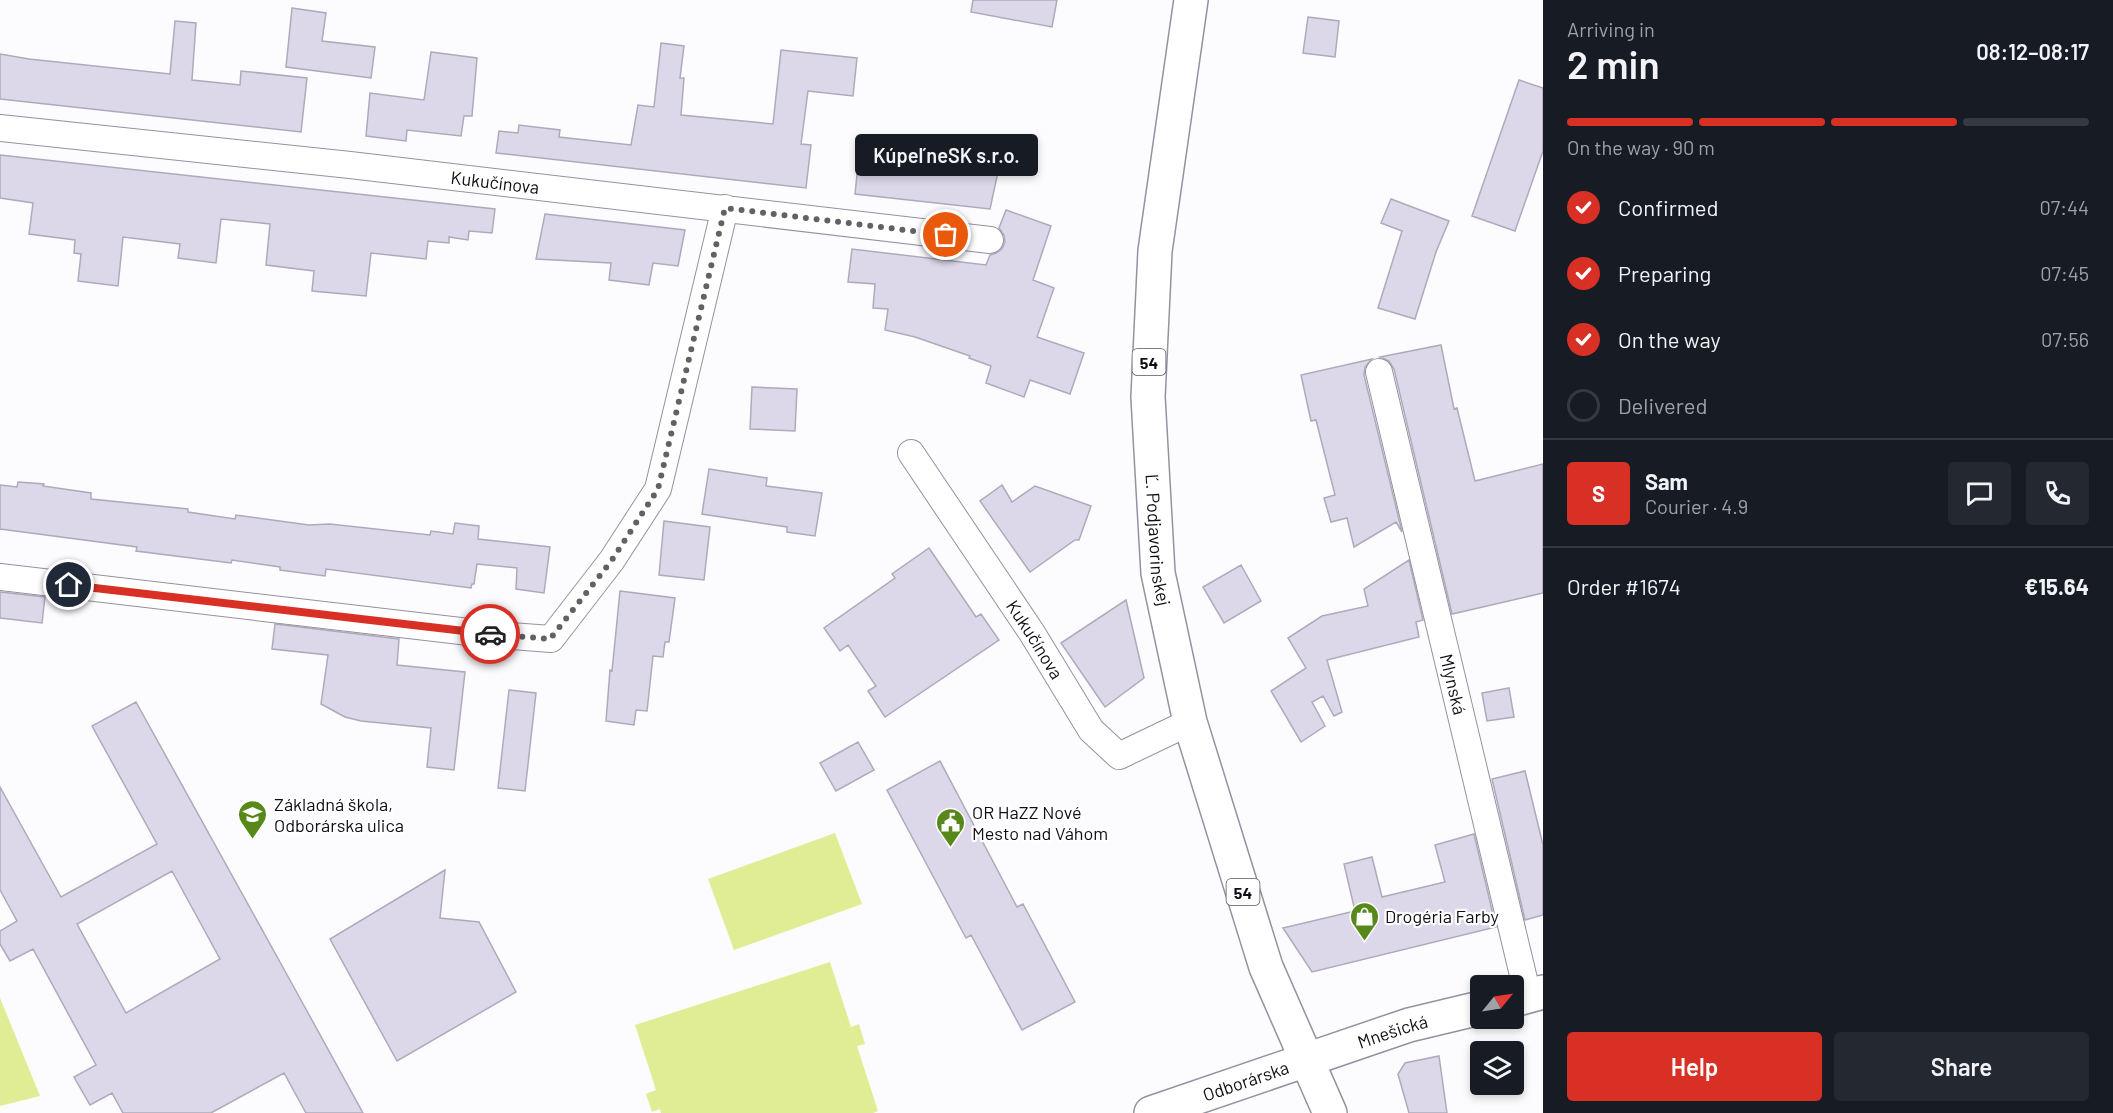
<!DOCTYPE html>
<meta charset="utf-8">
<style>
:root{--surface:#171b24;--page:#242831;--text:#f1f3f6;--muted:#9ea1a6;--line:#363941;--accent:#d93025}
body{margin:0;font-family:Barlow,sans-serif;background:var(--page);color:var(--text);height:100vh;display:flex;flex-direction:column;font-size:22px;white-space:nowrap}
*{box-sizing:border-box;margin:0}
p{font-size:20px;color:var(--muted)}
.icon{flex:none;width:33px;height:33px;fill:none;stroke:currentColor;stroke-width:2;stroke-linecap:round;stroke-linejoin:round}
.map{position:relative;flex:1;overflow:hidden}
.details{display:flex;flex-direction:column;background:var(--surface);width:570px}
.details>*{flex:none}
.needle{width:39px;rotate:60deg}
.buttons{position:absolute;left:1470px;top:975px;display:grid;gap:12px}
.buttons a{display:grid;place-items:center;width:54px;height:54px;border-radius:6px;background:var(--surface);box-shadow:0 3px 9px #0003;font-size:30px}
.pin{position:absolute;display:grid;place-items:center;width:51px;height:51px;color:#fff;margin:-26px;border:3px solid #fff;border-radius:50%;box-shadow:0 2px 6px #0007}
.courier{position:absolute;display:grid;place-items:center;width:60px;height:60px;margin:-30px;border:4px solid #d93025;border-radius:50%;background:#fff;color:#222;box-shadow:0 2px 8px #0007}
.bubble{position:absolute;height:42px;border-radius:6px;background:var(--surface);box-shadow:0 3px 9px #0003;font-size:20px;font-weight:600;line-height:42px;text-align:center}
.headline em{font-style:normal;font-weight:600}
.headline div{display:flex;flex-direction:column-reverse}
.headline{display:flex;align-items:center;justify-content:space-between;height:102px;padding:0 24px}
h1{font-size:39px;font-weight:600;line-height:45px}
.bar{display:grid;grid-template-columns:repeat(4,1fr);gap:9px 6px;align-content:center;height:72px;padding:0 24px}
.bar i{height:8px;border-radius:4px;background:var(--line)}
.bar .active{background:var(--accent)}
.bar p{grid-column:span 4}
.line{display:flex;align-items:center;gap:15px;padding:0 24px;border-top:2px solid var(--line)}
.line div{flex:1}
.round{display:grid;place-items:center;flex:none;width:63px;height:63px;border-radius:6px;background:var(--page)}
ol{padding:0 24px;list-style:none}
li{display:flex;align-items:center;gap:18px;height:66px}
li p{margin-inline-start:auto}
li .icon{padding:6px;border-radius:50%;background:var(--accent);color:#fff;stroke-width:4}
li:last-child{color:var(--muted)}
li i{width:33px;height:33px;border:3px solid var(--line);border-radius:50%}
.cta{display:flex;gap:12px;margin-top:auto;padding:12px 24px}
.cta a{flex:1;height:69px;border-radius:6px;background:var(--accent);color:#fff;font-size:24px;font-weight:600;line-height:69px;text-align:center}
.cta a+a{background:var(--page);color:var(--text)}
main{display:flex;flex:1;min-height:0}
.map>svg:first-child{display:block}
</style>
<main>
<div class="map">
<svg width="1543" height="1113" viewBox="0 0 1543 1113">
<rect width="100%" height="100%" fill="#fcfbfe"/>
<path fill="#e0ed94" d="M835,833l27,71 -128,46 -26,-71z
M830,962l21,65 8,-3 6,20 -8,2 21,65 -5,2h-212l-1,-4 -8,3 -6,-18 10,-4 -21,-65z
M0,998l40,98 -40,10z"/>
<path fill="#dcd8e9" stroke="#aeaabb" stroke-width="1.5" fill-rule="evenodd" d="M973,0h84l-5,27 -81,-15z
M292,8l34,5 -4,28 53,6 -4,31 -85,-11z
M1308,17l31,4 -4,36 -32,-4z
M175,21l21,2 -4,57 48,5 1,-14 66,7 -6,54 -301,-33v-45l29,5 141,15z
M661,43l23,3 -4,32h4l-3,37 92,9 8,-74 76,8 -4,38 -45,-5 -7,53 10,1 -5,43 -310,-35 3,-22 19,2 1,-8 41,5 -1,7 72,8 7,-40 16,2z
M431,52l46,6 -5,58h-8l-3,20 -54,-6 -1,11 -40,-5 4,-43 54,7z
M1519,80l24,8v63l-28,80 -43,-15z
M881,147l64,10v2l33,6 -1,4 21,3 -8,37 -135,-15 4,-39 18,3z
M0,155l495,54 -3,24 -23,-2 -1,9 -19,-3v6l-21,-2 -2,18 -55,-6 -5,43 -54,-5 2,-20 -48,-6 4,-41 -49,-5 -5,44 -38,-5 2,-14 -57,-7 -5,49 -40,-5 3,-27 -7,-1 1,-13 -46,-6 4,-31 -33,-5z
M1391,199l58,22 -13,31 -21,67 -37,-11 24,-77 -21,-8z
M1006,210l45,16 -18,54 21,8 -17,49 47,16 -14,41 -40,-14 -6,17 -38,-14 5,-17 -22,-8 1,-2 -55,-19 -30,-7 3,-21 -15,-1 2,-24 -27,-2 4,-33 134,16 4,-10 6,-2 6,-4 3,-7 -1,-7 -5,-7z
M545,214l140,16 -7,36 -25,-3 -4,22 -40,-5 2,-17 -75,-4z
M1441,345l13,64 3,-1 18,73 68,-17v129l-91,21 -58,-245 -5,-8 -9,-4z
M1372,359l-7,8 -1,8 38,157 -6,-10 -42,25 -7,-29 -16,4 -7,-24 11,-3 -19,-75 -5,1 -10,-46z
M752,387l45,2 -2,42 -45,-2z
M709,469l58,9 -1,8 56,7 -7,43 -28,-4v-5l-85,-13z
M18,482l26,2 -1,2 48,7v6l97,10v3l47,7 1,-4 73,10 21,-1 100,11 1,-4 22,3 2,-11 24,3 -1,13 72,8 -6,46 -28,-4 1,-21 -40,-4 -3,20h-2l-1,4 -145,-19 -1,7 -45,-6v-3l-48,-7 -1,3 -95,-12 1,-4 -137,-18v-44l17,2z
M1002,485l10,17 23,-16 56,20 -12,34h-4l-45,32 -50,-71z
M664,521l46,6 -6,53 -45,-5z
M929,548l47,69 5,-3 18,26 -114,77 -17,-26 8,-5 -28,-41 -8,6 -16,-23 71,-50 -3,-4z
M1409,560l14,60 -7,2 3,15 -92,23 15,52 -8,4 -11,-20 -11,6 13,24 -24,16 -30,-51 35,-23 -18,-30 34,-22 46,-10 -4,-17z
M1241,565l20,36 -37,22 -21,-36z
M620,591l55,7 -6,44h-4l-2,15 -10,-1 -6,55 -11,-1 -2,15 -28,-4 4,-51 2,1z
M0,592l45,5 -3,26 -42,-5z
M1126,600l18,78 -39,29 -44,-64z
M275,624l124,15 -2,26 68,7 -11,98 -27,-3 4,-39 -70,-7 -16,-4 -24,-13 7,-49 -56,-6z
M1509,688l5,29 -27,4 -5,-28z
M509,690l27,3 -11,98 -27,-3z
M136,702l160,289 67,122h-57l-22,-40 -73,40h-88l-11,-20 -22,12 -16,-28 22,-12 -63,-116 -23,12 -7,-12 -3,-5v-13l17,-10 -17,-31v-103l61,110 96,-53 -65,-118zM172,871l48,88 -94,54 -49,-89z
M858,742l16,28 -38,21 -16,-28z
M940,761l77,146 6,-3 52,98 -53,28 -51,-95 -5,3 -79,-148z
M1525,771l18,74v70l-18,5 -33,-141z
M1474,834l22,93 -184,45 -29,-44 72,-17 -11,-47 28,-7 10,40 63,-15 -10,-37z
M445,870l-5,48 39,4 37,70 -119,69 -67,-122z
M1439,1056l8,57h-38l-11,-39 7,-11z"/>
<g fill="none" stroke-linecap="round" stroke-linejoin="round">
<defs>
<g id="street">
<path id="s1" d="M0,128l350,37 640,75"/>
<path id="s2" d="M1379,372l149,624"/>
<path id="s3" d="M911,453l121,180 59,97 28,26 71,-34"/>
<path d="M0,577l486,57 65,5 61,-79 46,-71 67,-281"/>
</g>
<g id="secondary">
<path d="M1514,1000l29,-8"/>
<path id="s4" d="M1151,1113l258,-88 71,-17"/>
</g>
<g id="primary">
<path id="s5" d="M1191,0l-36,251 -7,146 10,176 32,149 76,245 64,146"/>
</g>
</defs>
<use href="#street" stroke="#9591a1" stroke-width="28"/>
<use href="#secondary" stroke="#9591a1" stroke-width="36"/>
<use href="#primary" stroke="#9591a1" stroke-width="36"/>
<use href="#street" stroke="#fff" stroke-width="26"/>
<use href="#secondary" stroke="#fff" stroke-width="33"/>
<use href="#primary" stroke="#fff" stroke-width="33"/>
</g>
<g fill="none" stroke-linecap="round" stroke-linejoin="round">
<path stroke="#636166" stroke-width="6" stroke-dasharray="0 10.8" d="M490,634l60,5 62,-79 46,-71 67,-281 221,27"/>
<path stroke="#d93025" stroke-width="8" d="M69,585l421,49"/>
</g>
<defs>
<symbol id="school-pin" viewBox="-11 -11 22 30"><path d="M0 17L-7.5 6A9.5 9.5 0 1 1 7.5 6Z" fill="#59881a" stroke="#fff"/><path d="M0-5L7-2L0 1L-7-2ZM-4 1L0 2.5L4 1V4Q0 6-4 4Z" fill="#fff"/></symbol>
<symbol id="civic-pin" viewBox="-11 -11 22 30"><path d="M0 17L-7.5 6A9.5 9.5 0 1 1 7.5 6Z" fill="#59881a" stroke="#fff"/><path d="M-.6-6.5H3V-4.5H.6V-3L4-1V1h2V6H-6V1h2V-1L-.6-3ZM-1.2 2.5V6h2.4V2.5Z" fill="#fff"/></symbol>
<symbol id="shop-pin" viewBox="-11 -11 22 30"><path d="M0 17L-7.5 6A9.5 9.5 0 1 1 7.5 6Z" fill="#59881a" stroke="#fff"/><path d="M-5-2.5h2.3a2.7 3.5 0 0 1 5.4 0H5L5.5 6h-11ZM-1.5-2.5h3a1.5 2.3 0 0 0-3 0Z" fill="#fff"/></symbol>
</defs>
<g fill-rule="evenodd">
<use href="#school-pin" x="236" y="798" width="33" height="45"/>
<use href="#civic-pin" x="934" y="806" width="33" height="45"/>
<use href="#shop-pin" x="1348" y="900" width="33" height="45"/>
</g>
<g text-anchor="middle" dominant-baseline="central" stroke-width="4.5" stroke-linejoin="round" paint-order="stroke">
<g fill="#fff" stroke="#58565a" stroke-width="1.5">
<rect x="1132.5" y="349" width="33" height="26" rx="4.5"/>
<rect x="1226.5" y="879" width="33" height="26" rx="4.5"/>
</g>
<g font-size="16" font-weight="bold" fill="#100e14">
<text x="1149" y="362">54</text>
<text x="1243" y="892">54</text>
</g>
<g font-size="18" fill="#100e14" stroke="#fff">
<text stroke="none"><textPath href="#s1" startOffset="498">Kukučínova</textPath></text>
<text stroke="none"><textPath href="#s5" startOffset="543">Ľ. Podjavorinskej</textPath></text>
<text stroke="none"><textPath href="#s3" startOffset="224">Kukučínova</textPath></text>
<text stroke="none"><textPath href="#s2" startOffset="321">Mlynská</textPath></text>
<text stroke="none"><textPath href="#s4" startOffset="255">Mnešická</textPath></text>
<text stroke="none"><textPath href="#s4" startOffset="100">Odborárska</textPath></text>
</g>
<g font-size="18" fill="#100e14" stroke="#fff" text-anchor="start">
<text x="274" y="804">Základná škola,<tspan x="274" dy="21">Odborárska ulica</tspan></text>
<text x="972" y="812">OR HaZZ Nové<tspan x="972" dy="21">Mesto nad Váhom</tspan></text>
<text x="1385" y="916">Drogéria Farby</text>
</g>
</g>
</svg>
<div class="buttons">
<a><svg class="needle" viewBox="-14 -14 28 28"><path d="M0-13l5 13h-10z" fill="#e53935"/><path d="M0 13l5-13h-10z" fill="#9ea1a6"/></svg></a>
<a><svg class="icon" aria-label="layers" viewBox="0 0 24 24"><path d="M12 4l9 5-9 5-9-5zM3 14l9 5 9-5"/></svg></a>
</div>
<div class="pin" style="left:946px;top:235px;background:#ea580c"><svg class="icon" aria-label="bag" viewBox="0 0 24 24"><path d="M5 8h14l-1 12H6zM9 8a3 3 0 0 1 6 0"/></svg></div>
<div class="pin" style="left:69px;top:585px;background:#1f2937"><svg class="icon" aria-label="home" viewBox="0 0 24 24"><path d="M3 11l9-7 9 7M6 9v11h12V9"/></svg></div>
<div class="courier" style="left:490px;top:634px"><svg class="icon" aria-label="car" viewBox="0 0 24 24"><path d="M5 17H2v-5l4-1 3-4h7l3 4 3 1v5h-3M9 17h6M6 11h13"/><circle cx="7" cy="17" r="2"/><circle cx="17" cy="17" r="2"/></svg></div>
<div class="bubble" style="left:855px;top:134px;width:183px">KúpeľneSK s.r.o.</div>
</div>
<section class="details">
<div class="headline"><div><h1>2 min</h1><p>Arriving in</p></div><em>08:12–08:17</em></div>
<div class="bar"><i class="active"></i><i class="active"></i><i class="active"></i><i></i><p>On the way · 90 m</p></div>
<ol>
<li><svg class="icon" aria-label="check" viewBox="0 0 24 24"><path d="M5 12l5 5 9-10"/></svg>Confirmed<p>07:44</p></li>
<li><svg class="icon" aria-label="check" viewBox="0 0 24 24"><path d="M5 12l5 5 9-10"/></svg>Preparing<p>07:45</p></li>
<li><svg class="icon" aria-label="check" viewBox="0 0 24 24"><path d="M5 12l5 5 9-10"/></svg>On the way<p>07:56</p></li>
<li><i></i>Delivered</li>
</ol>
<div class="line" style="height:108px"><b class="round" style="background:var(--accent);color:#fff">S</b><div><b>Sam</b><p>Courier · 4.9</p></div><a class="round"><svg class="icon" aria-label="chat" viewBox="0 0 24 24"><path d="M4 5h16v11H9l-5 4z"/></svg></a><a class="round"><svg class="icon" aria-label="phone" viewBox="0 0 24 24"><path d="M5 4h4l2 5-3 2q2 4 5 5l2-3 5 2v4C11 20 4 13 5 4z"/></svg></a></div>
<div class="line" style="height:78px"><div>Order #1674</div><b>€15.64</b></div>
<div class="cta"><a>Help</a><a>Share</a></div>
</section>
</main>
